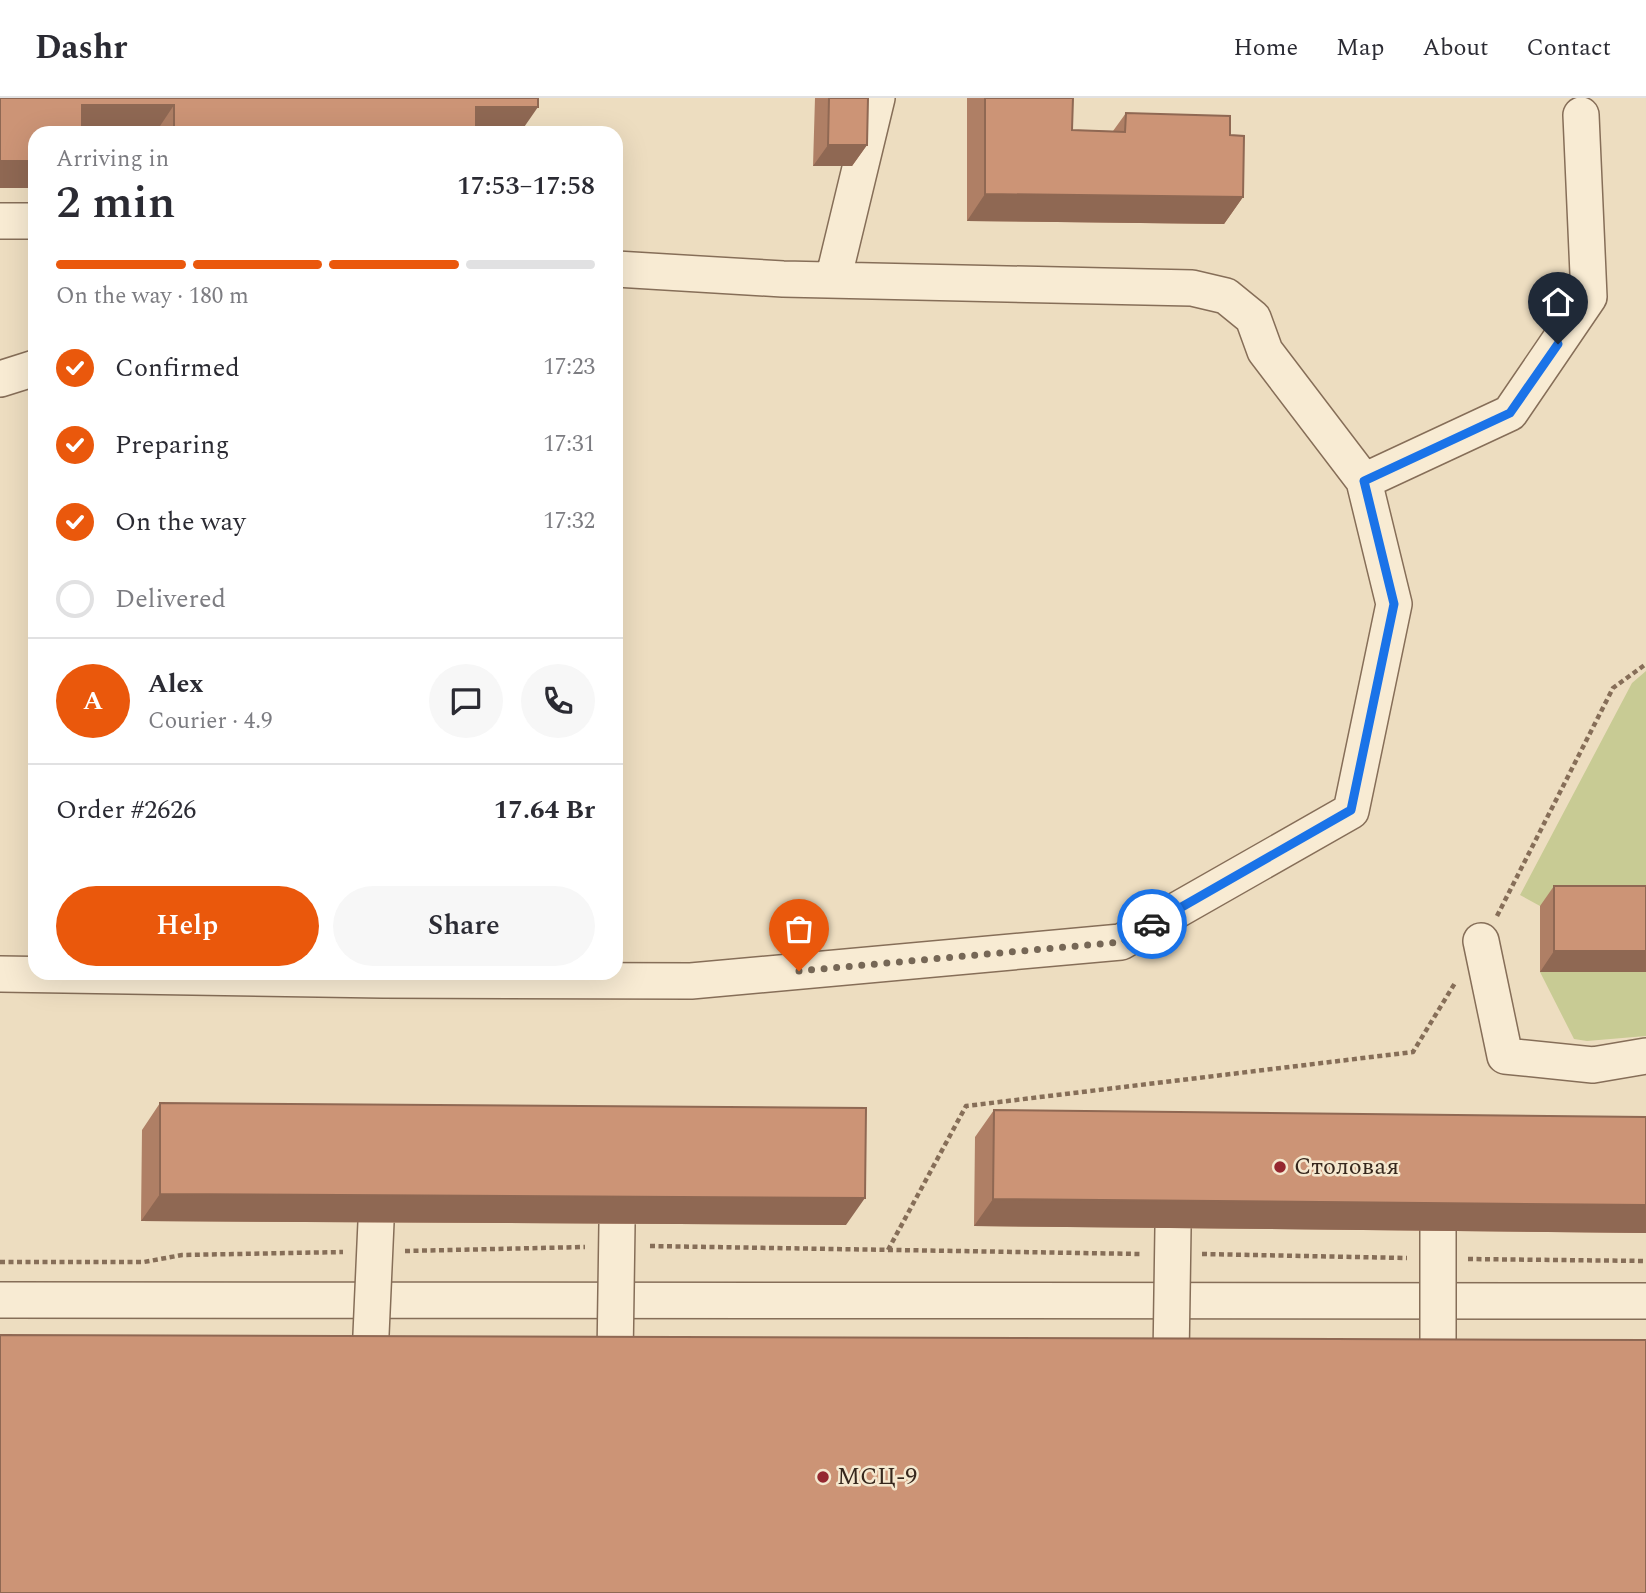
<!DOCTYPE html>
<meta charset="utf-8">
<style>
:root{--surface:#fff;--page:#f7f7f7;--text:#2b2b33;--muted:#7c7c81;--line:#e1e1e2;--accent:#ea580c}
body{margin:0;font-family:Spectral,serif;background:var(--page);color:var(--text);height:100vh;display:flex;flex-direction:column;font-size:26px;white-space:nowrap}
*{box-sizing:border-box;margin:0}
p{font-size:23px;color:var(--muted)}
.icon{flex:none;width:38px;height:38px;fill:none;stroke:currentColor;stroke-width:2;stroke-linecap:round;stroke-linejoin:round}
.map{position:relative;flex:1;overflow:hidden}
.sheet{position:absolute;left:28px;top:28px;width:595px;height:854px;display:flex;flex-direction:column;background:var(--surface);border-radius:21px;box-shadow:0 7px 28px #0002}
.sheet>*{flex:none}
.pin{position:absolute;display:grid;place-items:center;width:60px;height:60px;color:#fff;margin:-72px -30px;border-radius:50% 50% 50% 0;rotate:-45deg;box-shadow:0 0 7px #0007}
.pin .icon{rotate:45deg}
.courier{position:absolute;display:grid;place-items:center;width:70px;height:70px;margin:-35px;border:5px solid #1a73e8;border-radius:50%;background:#fff;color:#222;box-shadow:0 2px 9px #0007}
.summary em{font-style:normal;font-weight:600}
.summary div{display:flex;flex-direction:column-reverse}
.summary{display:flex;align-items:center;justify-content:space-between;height:119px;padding:0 28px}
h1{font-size:46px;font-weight:600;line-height:52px}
.bar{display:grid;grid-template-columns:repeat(4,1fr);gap:10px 7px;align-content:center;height:84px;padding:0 28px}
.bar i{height:9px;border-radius:5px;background:var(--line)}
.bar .active{background:var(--accent)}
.bar p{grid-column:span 4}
.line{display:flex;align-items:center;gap:18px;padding:0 28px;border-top:2px solid var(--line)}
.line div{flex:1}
.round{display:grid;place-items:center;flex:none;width:74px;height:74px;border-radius:37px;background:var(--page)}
ol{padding:0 28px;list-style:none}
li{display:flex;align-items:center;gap:21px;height:77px}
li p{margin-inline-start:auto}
li .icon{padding:7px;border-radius:50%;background:var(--accent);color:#fff;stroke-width:4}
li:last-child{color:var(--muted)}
li i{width:38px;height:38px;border:4px solid var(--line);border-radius:50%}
.button{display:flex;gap:14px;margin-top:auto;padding:14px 28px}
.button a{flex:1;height:80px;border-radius:42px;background:var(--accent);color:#fff;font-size:28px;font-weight:600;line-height:80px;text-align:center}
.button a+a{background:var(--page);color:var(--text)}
header{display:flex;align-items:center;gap:42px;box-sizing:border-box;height:98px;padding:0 35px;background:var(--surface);border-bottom:2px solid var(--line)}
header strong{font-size:33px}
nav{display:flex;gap:38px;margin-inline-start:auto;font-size:24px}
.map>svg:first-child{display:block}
</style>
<header>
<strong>Dashr</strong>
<nav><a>Home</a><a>Map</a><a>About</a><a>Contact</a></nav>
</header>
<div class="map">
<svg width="1646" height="1495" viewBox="0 0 1646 1495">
<rect width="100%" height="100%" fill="#edddc0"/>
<path fill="#c8cb94" d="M1646,573v235h-106l-20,-11 112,-212z
M1540,874h106v64l-59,5 -13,-2z"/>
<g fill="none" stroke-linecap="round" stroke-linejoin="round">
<defs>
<path id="minor" d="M99,34v1
M0,123h35
M833,182l44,-182
M0,281l35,-11
M1364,383l146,-68 79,-116 -8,-182
M1481,843l24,115 88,9 53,-9
M0,876l383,6 308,1 430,-39 230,-131 43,-207 -30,-123 -99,-130 -12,-33 -27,-22 -34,-8 -409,-9 -167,-10
M0,1202l1646,1"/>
</defs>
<use href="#minor" stroke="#866e58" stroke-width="38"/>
<path stroke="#866e58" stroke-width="4.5" stroke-dasharray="5 3.5" stroke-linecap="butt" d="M1497,818l116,-228 33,-24
M650,1148l491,8
M888,1152l78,-144 447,-54 42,-69
M405,1153l180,-4
M1202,1156l205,4
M1468,1161l178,2
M0,1164h144l38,-7 161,-3"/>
<use href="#minor" stroke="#f8ebd3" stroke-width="35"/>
<defs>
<path id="minor-bridge" d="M1438,1132v130
M370,1259l6,-135
M615,1260l2,-134
M1171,1261l2,-131"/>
</defs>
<use href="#minor-bridge" stroke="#866e58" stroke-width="38" stroke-linecap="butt"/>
<use href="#minor-bridge" stroke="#f8ebd3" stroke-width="35"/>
</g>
<path fill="#af7f65" d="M0,0h538l-18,35h-364v-1h-74l-47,56h-35z
M815,0h53l-1,47 -15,21h-39z
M967,0h106l-1,32 41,1 13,-18 104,22 13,62 -19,27 -257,-3z
M1554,788l92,86h-106v-66z
M160,1005l686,122 -705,-4 1,-91z
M994,1012l652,7v116l-672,-7 1,-89z"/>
<path fill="#8f6853" d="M82,7h92l-18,27h-93z
M476,9h62l-18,26h-63z
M828,47h39l-15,21h-39z
M0,63h35v27h-35z
M985,96l258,3 -19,27 -257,-3z
M1554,853h92v21h-106z
M160,1096l705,4 -19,27 -705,-4z
M993,1101l653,6v28l-672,-7z"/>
<path fill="#cc9476" stroke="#8f6853" stroke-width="2" d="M0,0h538v9h-62v26h-302v-28h-92v28h-47v28h-35z
M829,0h39l-1,47h-39z
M985,0h88l-1,32 53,2 1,-19 104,3v19l14,1 -1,61 -258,-3z
M1554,788h92v65h-92z
M160,1005l706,5 -1,90 -705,-4z
M994,1012l652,7v88l-653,-6z
M0,1237l1646,5v253h-1646z"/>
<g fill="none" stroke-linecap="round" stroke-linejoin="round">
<path stroke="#766756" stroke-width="7" stroke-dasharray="0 12.6" d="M799,873l322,-29 31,-18"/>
<path stroke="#1a73e8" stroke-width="9" d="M1152,826l199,-114 43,-206 -30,-123 146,-68 48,-69"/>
</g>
<g fill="#952830" stroke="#f5e8cf" stroke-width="2.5">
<circle cx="1280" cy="1069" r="7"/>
<circle cx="823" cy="1379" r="7"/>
</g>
<g text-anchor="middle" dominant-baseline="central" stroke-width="5" stroke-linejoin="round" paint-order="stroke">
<g font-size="24" fill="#36271d" stroke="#f5e8cf" text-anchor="start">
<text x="1294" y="1069">Столовая</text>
<text x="837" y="1379">МСЦ-9</text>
</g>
</g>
</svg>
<div class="pin" style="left:799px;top:873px;background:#ea580c"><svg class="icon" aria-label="bag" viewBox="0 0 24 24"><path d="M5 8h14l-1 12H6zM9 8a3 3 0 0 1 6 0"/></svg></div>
<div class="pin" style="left:1558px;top:246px;background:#1f2937"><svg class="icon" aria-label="home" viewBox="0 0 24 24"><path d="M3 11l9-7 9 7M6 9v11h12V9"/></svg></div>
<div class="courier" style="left:1152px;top:826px"><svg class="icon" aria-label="car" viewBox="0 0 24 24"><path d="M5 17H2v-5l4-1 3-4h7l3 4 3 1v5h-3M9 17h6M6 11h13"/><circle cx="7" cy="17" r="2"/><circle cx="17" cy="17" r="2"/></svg></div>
<section class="sheet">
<div class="summary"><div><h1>2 min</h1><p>Arriving in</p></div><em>17:53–17:58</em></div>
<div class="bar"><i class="active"></i><i class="active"></i><i class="active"></i><i></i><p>On the way · 180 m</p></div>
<ol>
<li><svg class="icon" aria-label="check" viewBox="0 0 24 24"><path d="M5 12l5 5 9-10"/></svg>Confirmed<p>17:23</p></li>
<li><svg class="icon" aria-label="check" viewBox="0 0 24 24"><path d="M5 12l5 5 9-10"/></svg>Preparing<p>17:31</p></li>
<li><svg class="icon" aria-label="check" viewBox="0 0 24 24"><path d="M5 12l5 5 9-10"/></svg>On the way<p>17:32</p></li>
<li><i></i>Delivered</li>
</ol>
<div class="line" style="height:126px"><b class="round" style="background:var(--accent);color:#fff">A</b><div><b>Alex</b><p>Courier · 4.9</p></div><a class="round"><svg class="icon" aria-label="chat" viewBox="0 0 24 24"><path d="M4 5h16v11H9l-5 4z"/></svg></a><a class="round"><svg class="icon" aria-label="phone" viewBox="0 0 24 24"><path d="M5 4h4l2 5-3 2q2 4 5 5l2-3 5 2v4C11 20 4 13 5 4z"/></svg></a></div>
<div class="line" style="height:91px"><div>Order #2626</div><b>17.64 Br</b></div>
<div class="button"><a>Help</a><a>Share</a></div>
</section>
</div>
